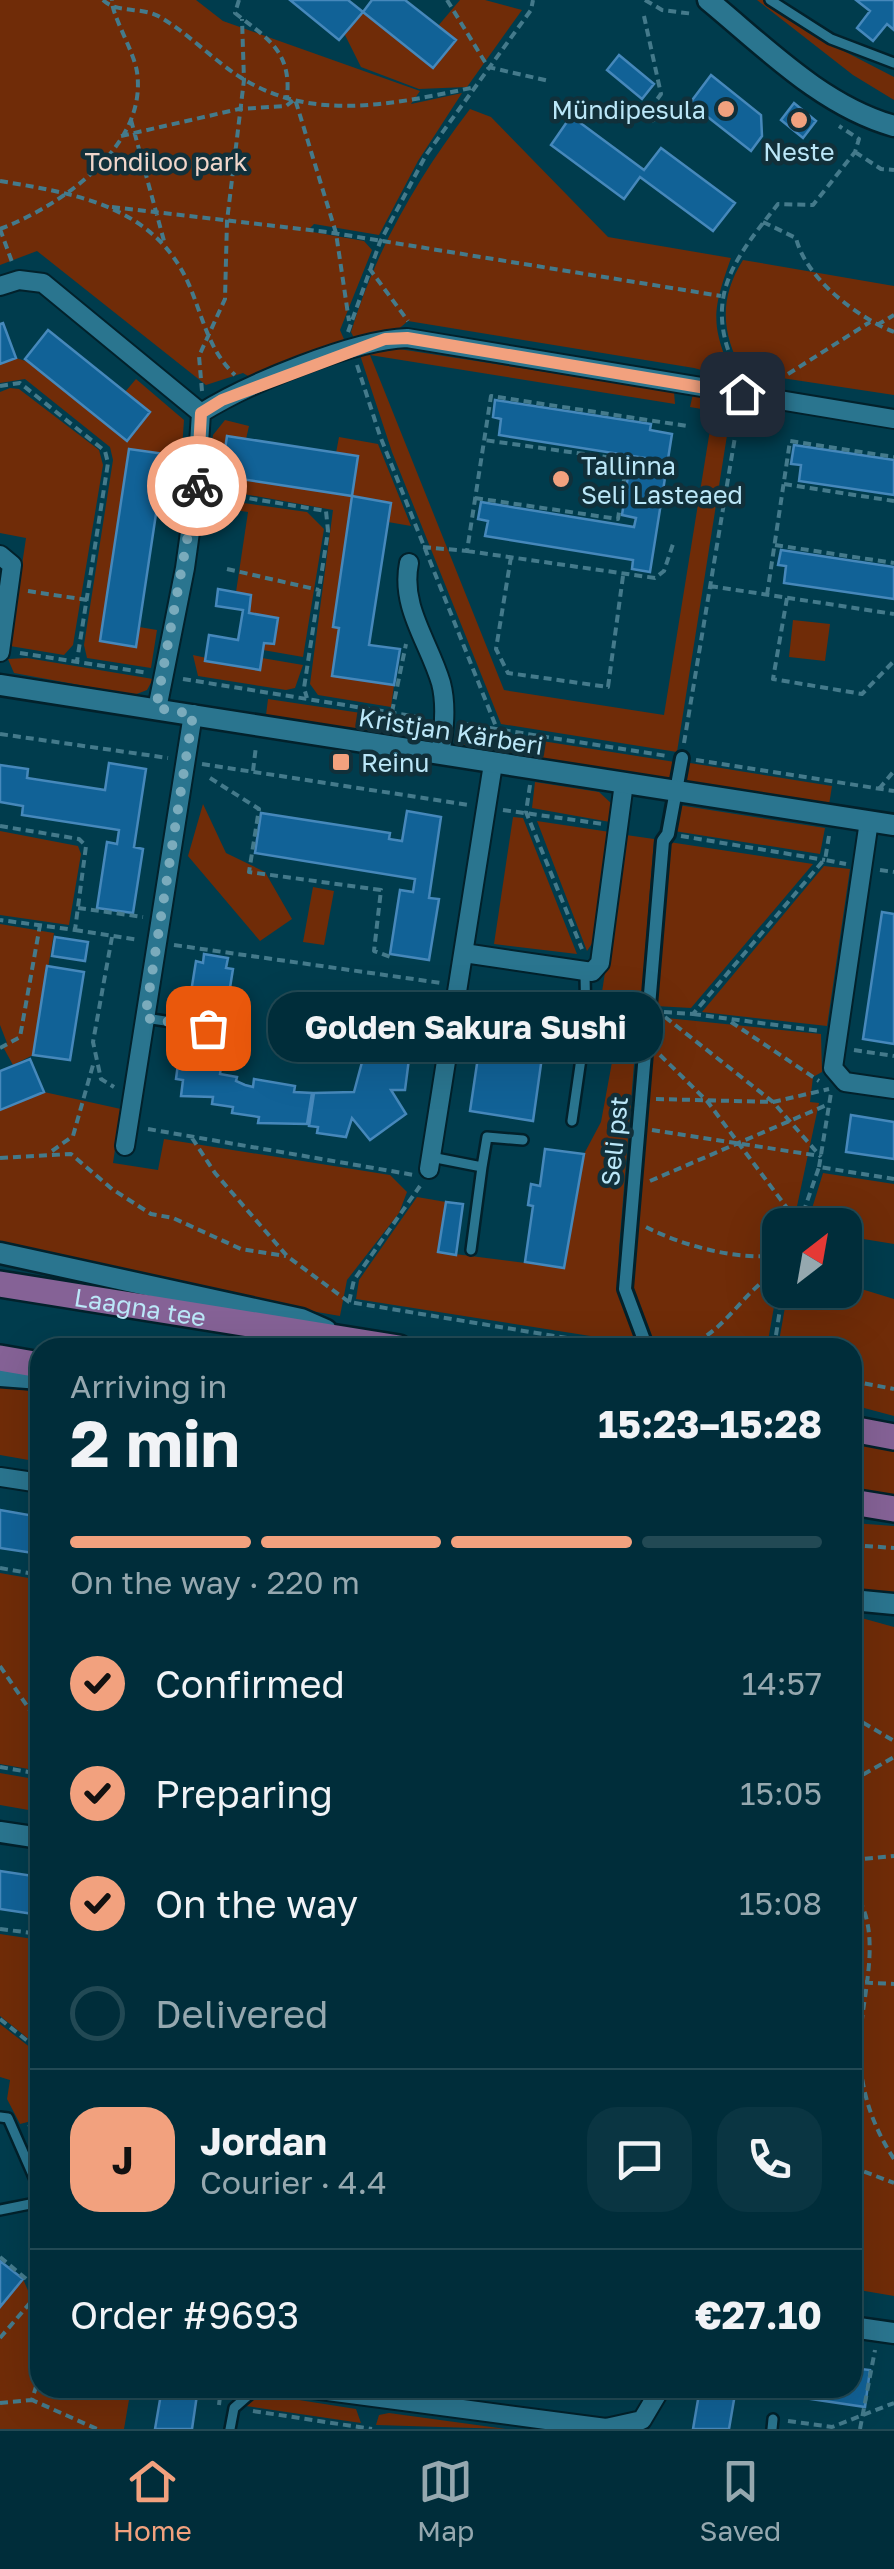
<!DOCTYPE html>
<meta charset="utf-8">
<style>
:root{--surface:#002d3a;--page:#0a3542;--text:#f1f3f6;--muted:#95a8af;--line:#224954;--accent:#f2a17e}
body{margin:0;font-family:"Golos Text",sans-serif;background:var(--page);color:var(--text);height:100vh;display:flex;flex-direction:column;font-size:38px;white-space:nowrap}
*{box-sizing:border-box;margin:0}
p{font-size:32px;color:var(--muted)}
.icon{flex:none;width:55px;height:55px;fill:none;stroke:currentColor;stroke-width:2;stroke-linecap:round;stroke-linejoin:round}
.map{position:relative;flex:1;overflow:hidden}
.drawer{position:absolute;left:30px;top:1338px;width:832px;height:1060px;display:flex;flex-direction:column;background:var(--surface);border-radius:30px;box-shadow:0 10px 40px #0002,0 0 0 2px var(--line)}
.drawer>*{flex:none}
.needle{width:65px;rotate:31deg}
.controls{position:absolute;left:762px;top:1208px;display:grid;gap:20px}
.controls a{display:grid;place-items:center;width:100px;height:100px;border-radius:20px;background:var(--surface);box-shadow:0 10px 40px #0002,0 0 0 2px var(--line);font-size:50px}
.pin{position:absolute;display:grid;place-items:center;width:85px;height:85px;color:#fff;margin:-42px;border-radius:20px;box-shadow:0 5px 15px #0006}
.courier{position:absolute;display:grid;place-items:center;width:100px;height:100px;margin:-50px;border:8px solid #f2a17e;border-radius:50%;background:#fff;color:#222;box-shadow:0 2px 12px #0007}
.bubble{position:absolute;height:70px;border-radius:30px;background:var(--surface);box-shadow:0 10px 40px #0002,0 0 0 2px var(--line);font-size:32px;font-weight:700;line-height:70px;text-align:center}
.overview em{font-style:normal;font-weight:700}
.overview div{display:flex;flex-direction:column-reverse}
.overview{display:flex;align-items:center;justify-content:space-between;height:170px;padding:0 40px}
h1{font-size:65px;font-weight:700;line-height:75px}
.bar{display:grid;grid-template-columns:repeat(4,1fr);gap:15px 10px;align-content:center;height:120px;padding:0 40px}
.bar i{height:12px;border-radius:8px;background:var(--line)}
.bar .current{background:var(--accent)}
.bar p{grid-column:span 4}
.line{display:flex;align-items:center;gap:25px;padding:0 40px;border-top:2px solid var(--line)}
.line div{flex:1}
.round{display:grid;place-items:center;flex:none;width:105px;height:105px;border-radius:30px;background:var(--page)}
ol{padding:0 40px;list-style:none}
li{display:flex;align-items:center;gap:30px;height:110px}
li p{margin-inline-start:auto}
li .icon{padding:10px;border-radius:50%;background:var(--accent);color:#111;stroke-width:4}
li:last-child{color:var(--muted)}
li i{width:55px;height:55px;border:5px solid var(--line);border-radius:50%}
.tab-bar{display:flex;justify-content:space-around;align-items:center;height:140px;border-top:2px solid var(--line);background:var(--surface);font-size:28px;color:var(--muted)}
.tab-bar a{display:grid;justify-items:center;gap:5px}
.tab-bar .current{color:var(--accent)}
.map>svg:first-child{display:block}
</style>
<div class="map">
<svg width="894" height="2429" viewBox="0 0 894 2429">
<rect width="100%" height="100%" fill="#003c4d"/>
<path fill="#702c08" d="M0,0h196l27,21 197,70 -9,13 51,-11 -44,68 -39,74 -65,-11 -7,7 57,10 8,9 -32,80 6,14 -91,36 -12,-7 -37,12 -169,-134 -37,14z
M460,0h25l37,10 -55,77 -48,2 -58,-22 -17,-34 19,-21 70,55 5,-41z
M757,0h7l43,32 87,45v23l-41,-25z
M470,109l21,8 117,120 123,21c-20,56 -20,67 3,121l-40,-11 -286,-47 -12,10 -41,9 -4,-8c25,-83 67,-155 119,-223z
M743,260l151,26v109l-151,-23c-22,-39 -24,-74 0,-112z
M399,349l275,43 1,12 -305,-49 134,335 160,25 49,-304 -23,-4 3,-13 30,6 8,10 -54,342 -176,-28 -109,-272 -32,-97z
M16,358l109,34 11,-13 48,41 -4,58 -18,-5 3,-19 -36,-5 -29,191 35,7 4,-20 18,3 -6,38 -64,-10 -3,-13 29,-185 -3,-13 -85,-68 -25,4v-19z
M10,388l9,1 80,61 4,15 -30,180 -9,10 -54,-9 16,-108 -26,-5v-141z
M225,420l24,6 -3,13 -19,-3 -5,41 130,19 6,-39 -22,-4 3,-16 39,7 33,82 -23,-4 2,-19 -38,-6 -19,129 6,2 -7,47 62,10 -3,22 -73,-12 -8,-11 23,-174 -128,-23 8,-52z
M215,499l92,13 17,17 -21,128 -40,-7 1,-7 10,1 4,-25 -29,-6 2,-18 -15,-3 12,-80 -34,-5z
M793,620l37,4 -5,37 -36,-4z
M193,655l67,15 2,-12 41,7 -8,23 -9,2 -88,-14z
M27,658l126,21 -6,11 -13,5 -120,-22 -6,-14z
M268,699l166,25 -7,12 -15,2 -146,-23z
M457,727l76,13 -3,16 -67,-11z
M542,741l133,21 -2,17 -133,-21z
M684,762l148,24 -3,19 -148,-24z
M535,782l64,10 13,12 -2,18 -78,-14z
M203,804l23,49 39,19 27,47 -32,22 -72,-85z
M678,805l147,23 -5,26 -146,-23z
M513,817l10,1 54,136 -83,-10z
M537,821l73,11 -15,107 -8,12z
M0,831l78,15 3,8 -12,71 -69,-10z
M626,835l28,4 -13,164 -34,-4 -5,-7z
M669,842l144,22 -122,144 -36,-2z
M824,866l26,3 -23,157 -125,-14z
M313,887l21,4 -10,54 -21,-3z
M0,924l54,9 -21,122 -20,10 -11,-20 5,-2 -7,-18z
M621,1013l17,2 -19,234 5,58 17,37 -285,-45 3,-19 58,-83 29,5 -7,50 125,16 20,-114 17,-32z
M657,1017l164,17 1,38 -9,5 -3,25 9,1 -26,122h-13v47l-13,75h-114l-25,-58z
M44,1092l77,17 -8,54 45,7 6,-31 226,36 17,17 -8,21 -52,67 -7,36 -99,-17 -241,-56v-133z
M823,1173l71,11v60l-49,-8v-11h-33l-2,-10z
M845,1284l49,15v117l-41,-11 -1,-57 -74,-1 10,-57h57z
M0,1387l40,5v70l-40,-7z
M852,1442l42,7v47l-41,-7z
M853,1523l41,3v68l-41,-6z
M0,1573l40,7v191l-40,-7z
M858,1617l36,10v669l-41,-7 -1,-671z
M0,1773l40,7v32l-40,-7z
M0,1934l40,6v108l-40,-32z
M0,2024l40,31 -1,64 -19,5 -13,-25 3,-19 -10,-3z
M23,2279l10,23h7v86h91l-7,41h-124v-122z
M261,2394l95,15 5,14 -115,-17z
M389,2413l117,16 -130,-4 3,-10z"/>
<path fill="#116297" stroke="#4688bb" stroke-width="2.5" d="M290,0h58l15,12 -24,28z
M372,0h33l51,40 -23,28 -70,-56z
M856,0h38v30l-7,-6 -14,17 -16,-13 13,-17z
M619,55l35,29 -12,15 -35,-29z
M711,75l50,40 1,21 -11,15 -61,-48z
M794,103l22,18 -13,17 -22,-18z
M571,116l73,54 17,-22 74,55 -22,28 -73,-54 -16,22 -73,-54z
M3,323l13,35 -16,6v-40z
M48,330l102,82 -23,29 -102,-82z
M495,400l156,24 -1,6 22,4 -22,138 -18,-3 1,-9 -148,-24 3,-15 -10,-2 3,-17 153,25 2,-9 -14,-3 8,-52 13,2 2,-7 -146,-23 2,-16 -8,-2z
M227,436l131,20 -6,40 -131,-20z
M794,445l100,15v35l-95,-14 2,-16 -10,-1z
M129,449l36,5 -29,193 -36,-6z
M352,496l39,7 -22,142 31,4 -6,36 -62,-9 7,-48 -6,-1z
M781,550l113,17v32l-110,-16 2,-17 -8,-1z
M218,589l33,6 -2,18 29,5 -4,26 -10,-1 -4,27 -55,-9 4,-26 29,5 5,-30 -27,-4z
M109,763l37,6 -12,78 9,2 -10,64 -36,-5 10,-66 10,2 2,-14 -97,-15 1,-9 -23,-4v-37l28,4 -1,9 78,12z
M407,811l34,6 -12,81 10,1 -10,61 -39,-6 10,-64 13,2 2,-13 -160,-26 6,-40 129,20 -1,6 13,2z
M882,912l12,2v130l-31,-5z
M55,937l33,5 -3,19 -33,-5z
M204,954l24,4 -2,10 7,1 -9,56 -29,-5 1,-8 -8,-1 8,-50 7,2z
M47,966l37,6 -14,88 -37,-5z
M498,992l52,8 -17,121 -63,-10 8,-54 10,2z
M193,1031l29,5 -5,16 6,1 -3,21 17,3 -1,4 9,4 8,2 1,-8 41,7 -1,6 18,1 -5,31 -49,-1 1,-6 -27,-4 1,-6 -21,-3 1,-7 -32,-1 2,-16 -7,-1 3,-23 7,1 4,-7z
M378,1047l20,2 -1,8 12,2 -4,31h-14l15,24 -36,26 -18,-22 -6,19 -29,-4 1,-6 -9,-1 5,-33 40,-1 11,-41 12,2z
M30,1059l14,33 -44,18v-39z
M851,1115l43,7v37l-48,-7z
M545,1149l39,5 -20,114 -39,-6 8,-56 -5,-1 3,-21 9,2z
M446,1202l17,2 -7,51 -18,-3z
M0,1510l40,7v37l-40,-6z
M0,1871l40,6v38l-40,-6z
M0,2261l23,18 -23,28z
M852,2368l18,2 -5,37 -129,-19h116z
M162,2388h36l-6,41h-37z
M700,2388h36l-7,41h-36z"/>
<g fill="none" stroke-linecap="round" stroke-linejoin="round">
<defs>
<path id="service" d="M770,0l61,39 63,24
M145,1018l94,14
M349,1046l4,-23 19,-17 81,13
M572,1121l14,-97 -1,-49
M431,1157l51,10 -11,83
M482,1167l5,-30 36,3
M0,2117l8,1 32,73
M0,2210l40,-8
M230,2429l4,-21 23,-20
M772,2429l1,-10"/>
<path id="pedestrian" d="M647,1348l-22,-59 38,-448 5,-7 14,-76"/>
<path id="minor" d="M0,286l19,-6 24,3 158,130
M201,413c46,-29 152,-73 206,-75l487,81
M0,555l12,10 -12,87
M409,563c-9,44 20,79 32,120 6,23 3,48 -1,71
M157,709l28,-141 11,-79 5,-76
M869,821l-36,247 12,14 49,7
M464,953l128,19 8,-9 24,-180
M125,1146l68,-432
M429,1169l64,-405
M0,1477l40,6
M305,2388l301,40 36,-8 19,-32"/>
<path id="tertiary" d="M708,0c56,46 114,106 186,126
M0,685l894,140
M0,1253l301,66 25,11
M0,1376l40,3
M852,1600l42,4
M0,1832l40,6
M852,2327l42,6"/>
<g id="primary">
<path id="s1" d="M0,1284l399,64"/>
<path d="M0,1358l40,7"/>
<path d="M852,1429l42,8"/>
<path d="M852,1502l42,7"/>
</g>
</defs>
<use href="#service" stroke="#02212b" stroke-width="14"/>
<use href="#pedestrian" stroke="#02212b" stroke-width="18"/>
<use href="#minor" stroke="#02212b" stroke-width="22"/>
<use href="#tertiary" stroke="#02212b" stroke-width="25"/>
<use href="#primary" stroke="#02212b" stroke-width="30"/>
<path stroke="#447a8b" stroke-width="4" stroke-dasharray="8 5" stroke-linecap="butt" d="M103,0c15,14 38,6 57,17 29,17 52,42 80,60 72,46 153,27 231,11
M239,0l-4,13c30,24 57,37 52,84
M447,0l41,67 61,14
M645,0l17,10 32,4
M644,16l17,78 -11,15 4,16
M131,120l33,121
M121,136l118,-27 47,-3 9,-7 41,134 13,88
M855,152l26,17 13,1
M0,181c77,13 156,25 190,106 13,31 19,64 45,88
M112,207l215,25 394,64
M763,222l33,16c10,41 61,79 98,94
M0,229c60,-23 148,-82 137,-157 -3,-21 -26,-58 -25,-72
M0,229l12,33
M369,268l39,53
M877,325l17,-10
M348,332l32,-90 46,-87 105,-145 2,-10
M357,365l23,71 117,293
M738,374c-36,-74 -7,-111 40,-170l35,1 42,-53 4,-13 -20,-13
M777,381l93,-59
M0,386l20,-3 85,68 3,12 -31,198
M202,391l-3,-35 26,-57 2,-78 17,-141 -2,-61
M784,484l110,17
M211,492l115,19 2,20 -24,157 3,10
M475,498l143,21 9,-59 -143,-20
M775,545l119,18
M423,547l44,4 24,-155 196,30
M467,551l188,27 9,-7 9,-27
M511,557l-15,92 12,24 100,14 15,-111
M227,569l92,21
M710,586l184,28
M28,591l59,9
M767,595l23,-154 104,16
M787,598l-14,81 89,15 32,-33
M20,653l128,20
M183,679l242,39
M392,712l14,-68
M464,724l203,32
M0,734l168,24
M684,743l55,-330
M696,760l198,31
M202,764l267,41
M253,771l3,-25
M210,778l49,31 -10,63 132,18 -7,61 19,7
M530,785l-4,27 56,137
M879,789l15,-18
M503,810l100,14
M0,826l79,13 7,7 -11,84 -75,-10
M681,836l144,24
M829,836l-4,24 21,4
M880,870l14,2
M78,908l65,9
M75,930l64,10
M112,937l-19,105 8,37 13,8
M174,945l267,38
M600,995l3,8 31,5
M664,1012l29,2 130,-153
M693,1014l128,17
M665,1017l108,85 48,55
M731,1022l88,59
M0,1048l20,-11 20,-112
M854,1050l40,6
M660,1055l47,46 92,123
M656,1099l117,3 56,-13
M148,1129l266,46
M652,1130l168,26
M192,1138l23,35 72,83 62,46 278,46
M52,1151l21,-15 20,-71
M0,1158l71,-4 41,35 39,25 22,4 68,31 45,7
M819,1167l12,-74
M650,1181l179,-77
M799,1225l20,-58 75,12
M646,1227c37,19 93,34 134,28
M349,1302l5,-22 66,-94
M684,1348c45,-18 57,-57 96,-78
M774,1348l9,-58
M852,1381l42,8
M852,1545l42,3
M0,1568l40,7
M0,1666l40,59
M852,1716l42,25
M0,1767l40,7
M852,1781l42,-24
M852,1860l42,-4
M852,1889c35,43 7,112 8,160 0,41 12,76 34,110
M0,1929l40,5
M852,1982l42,2
M0,2019l40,32
M852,2030l6,15
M28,2127l12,-3
M852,2167l42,16
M0,2257l37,31
M40,2275l-4,21 4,13
M0,2338l36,-42
M40,2373l-8,27 65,29
M0,2403l32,-3
M219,2405l2,-17
M253,2411l119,18
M788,2421l44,6 62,-24
M860,2429l15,-79"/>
<use href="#service" stroke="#2a758f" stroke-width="9"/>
<use href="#pedestrian" stroke="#2a758f" stroke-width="12"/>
<use href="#minor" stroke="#2a758f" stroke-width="18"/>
<use href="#tertiary" stroke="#2a758f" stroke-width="20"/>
<use href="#primary" stroke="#856296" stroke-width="25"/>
</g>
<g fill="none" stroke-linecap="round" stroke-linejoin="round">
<path stroke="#7aabbc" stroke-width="10" stroke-dasharray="0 18" d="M197,486l-41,222 37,6 -48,304 63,10"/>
<path stroke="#f2a17e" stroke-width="12" d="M197,486l4,-73 21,-13 163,-61 22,-1 335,56"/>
</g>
<g fill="#f2a17e" stroke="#11303a" stroke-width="4">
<circle cx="726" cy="109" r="10"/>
<circle cx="799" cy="120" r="10"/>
<circle cx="561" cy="479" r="10"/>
<rect x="331" y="752" width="20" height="20" rx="5"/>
</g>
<g text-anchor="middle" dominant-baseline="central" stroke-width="9" stroke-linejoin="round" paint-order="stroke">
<g font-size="25" fill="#bbe7f8" stroke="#11303a" text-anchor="start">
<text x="706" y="109" text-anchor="end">Mündipesula</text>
<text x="799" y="151" text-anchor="middle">Neste</text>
<text x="581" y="465">Tallinna<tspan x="581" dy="29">Seli Lasteaed</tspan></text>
<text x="361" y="762">Reinu</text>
</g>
<g font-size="25" fill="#f0d5ca" stroke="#11303a">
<text x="166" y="161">Tondiloo park</text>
</g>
<g font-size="25" fill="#bbe7f8" stroke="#11303a">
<text transform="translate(451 731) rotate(9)">Kristjan Kärberi</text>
<text transform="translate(614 1141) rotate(-84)">Seli pst</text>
<text stroke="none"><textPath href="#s1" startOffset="142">Laagna tee</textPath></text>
</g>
</g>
</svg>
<div class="controls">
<a><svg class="needle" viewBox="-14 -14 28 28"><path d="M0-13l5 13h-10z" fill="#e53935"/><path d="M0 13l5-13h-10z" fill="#95a8af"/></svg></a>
</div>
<div class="pin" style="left:208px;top:1028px;background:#ea580c"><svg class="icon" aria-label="bag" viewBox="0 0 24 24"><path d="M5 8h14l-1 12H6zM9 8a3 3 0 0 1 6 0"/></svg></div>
<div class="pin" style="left:742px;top:394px;background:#1f2937"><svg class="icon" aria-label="home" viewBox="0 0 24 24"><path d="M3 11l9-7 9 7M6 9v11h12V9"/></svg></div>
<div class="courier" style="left:197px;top:486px"><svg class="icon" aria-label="bike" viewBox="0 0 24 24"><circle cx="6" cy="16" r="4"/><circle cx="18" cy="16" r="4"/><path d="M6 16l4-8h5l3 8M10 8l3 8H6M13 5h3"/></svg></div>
<div class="bubble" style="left:268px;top:992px;width:395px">Golden Sakura Sushi</div>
<section class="drawer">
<div class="overview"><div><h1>2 min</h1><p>Arriving in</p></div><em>15:23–15:28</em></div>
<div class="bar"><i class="current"></i><i class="current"></i><i class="current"></i><i></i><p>On the way · 220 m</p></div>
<ol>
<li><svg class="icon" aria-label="check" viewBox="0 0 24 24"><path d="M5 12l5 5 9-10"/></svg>Confirmed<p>14:57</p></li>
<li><svg class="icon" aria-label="check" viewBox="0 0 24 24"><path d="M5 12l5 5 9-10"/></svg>Preparing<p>15:05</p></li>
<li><svg class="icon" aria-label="check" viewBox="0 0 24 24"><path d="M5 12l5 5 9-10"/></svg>On the way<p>15:08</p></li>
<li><i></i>Delivered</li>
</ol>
<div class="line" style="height:180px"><b class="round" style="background:var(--accent);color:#111">J</b><div><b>Jordan</b><p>Courier · 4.4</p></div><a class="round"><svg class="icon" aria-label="chat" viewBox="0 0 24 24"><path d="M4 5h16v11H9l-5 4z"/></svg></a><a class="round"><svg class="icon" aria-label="phone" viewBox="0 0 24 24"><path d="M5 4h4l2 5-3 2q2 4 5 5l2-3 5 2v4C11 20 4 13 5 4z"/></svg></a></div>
<div class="line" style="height:130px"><div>Order #9693</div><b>€27.10</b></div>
</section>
</div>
<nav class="tab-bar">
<a class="current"><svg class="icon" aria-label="home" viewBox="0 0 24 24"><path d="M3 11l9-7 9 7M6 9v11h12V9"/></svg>Home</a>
<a><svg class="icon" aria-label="map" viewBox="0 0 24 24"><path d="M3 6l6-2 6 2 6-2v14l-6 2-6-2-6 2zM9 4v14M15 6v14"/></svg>Map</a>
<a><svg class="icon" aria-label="saved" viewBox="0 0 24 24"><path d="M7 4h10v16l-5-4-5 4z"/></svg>Saved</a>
</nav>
